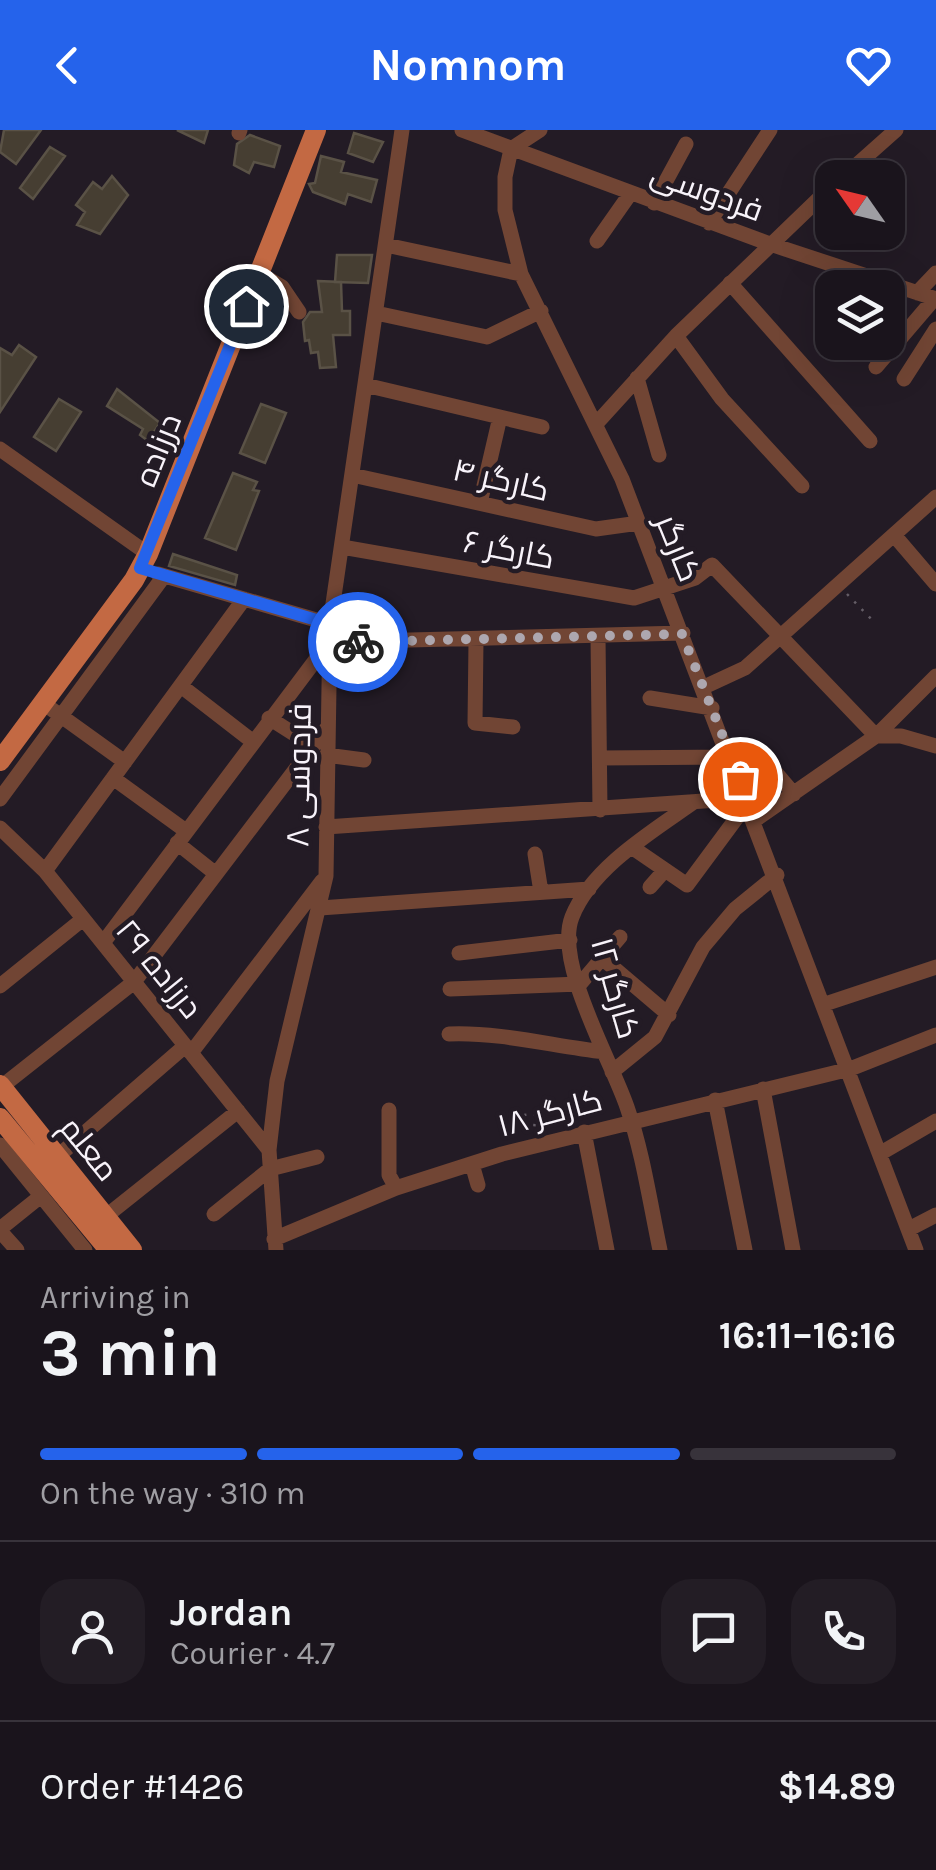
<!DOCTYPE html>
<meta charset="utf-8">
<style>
:root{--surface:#1a141c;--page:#231d25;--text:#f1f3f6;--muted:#9f9ea3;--line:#38333b;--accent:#2563eb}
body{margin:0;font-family:Karla,Cairo,sans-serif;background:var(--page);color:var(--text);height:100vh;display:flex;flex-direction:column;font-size:38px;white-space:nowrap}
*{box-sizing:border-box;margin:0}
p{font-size:32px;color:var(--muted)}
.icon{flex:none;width:55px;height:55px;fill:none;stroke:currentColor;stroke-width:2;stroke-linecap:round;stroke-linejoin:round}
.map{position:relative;height:1120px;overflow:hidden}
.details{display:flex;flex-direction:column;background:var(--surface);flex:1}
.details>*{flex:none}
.needle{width:65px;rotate:304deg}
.buttons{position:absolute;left:815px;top:30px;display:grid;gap:20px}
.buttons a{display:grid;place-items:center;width:90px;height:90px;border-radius:20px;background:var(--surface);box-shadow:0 10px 40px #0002,0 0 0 2px var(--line);font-size:50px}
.pin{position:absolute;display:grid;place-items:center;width:85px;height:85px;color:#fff;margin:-42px;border:5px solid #fff;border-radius:50%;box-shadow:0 2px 10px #0007}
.courier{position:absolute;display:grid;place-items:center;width:100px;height:100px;margin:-50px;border:8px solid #2563eb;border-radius:50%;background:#fff;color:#222;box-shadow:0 2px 12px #0007}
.head em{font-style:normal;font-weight:700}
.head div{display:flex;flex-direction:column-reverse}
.head{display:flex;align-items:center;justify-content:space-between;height:170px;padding:0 40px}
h1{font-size:65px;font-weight:700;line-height:75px}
.bar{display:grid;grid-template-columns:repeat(4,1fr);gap:15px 10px;align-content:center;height:120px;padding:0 40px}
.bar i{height:12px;border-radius:8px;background:var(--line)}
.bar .selected{background:var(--accent)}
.bar p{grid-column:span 4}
.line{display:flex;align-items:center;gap:25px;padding:0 40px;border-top:2px solid var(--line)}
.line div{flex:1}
.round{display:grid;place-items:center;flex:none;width:105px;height:105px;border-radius:30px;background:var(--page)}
header{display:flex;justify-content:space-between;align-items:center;height:130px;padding:0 40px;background:var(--accent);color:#fff;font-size:45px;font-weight:700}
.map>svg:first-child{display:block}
</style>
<header><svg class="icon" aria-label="back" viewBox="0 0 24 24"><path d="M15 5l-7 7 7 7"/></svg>Nomnom<svg class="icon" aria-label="heart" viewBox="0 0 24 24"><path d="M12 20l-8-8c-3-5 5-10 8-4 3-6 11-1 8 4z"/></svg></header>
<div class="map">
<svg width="936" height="1120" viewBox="0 0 936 1120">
<rect width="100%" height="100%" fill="#231b25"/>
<path fill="#463e32" stroke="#5a5246" stroke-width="2.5" d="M4,0h37l-25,34 -16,-12z
M177,0h31l-4,13z
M354,3l29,9 -10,20 -25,-9z
M250,5l30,11 -6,21 -20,-5 -5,11 -15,-8 3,-21z
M50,17l15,9 -32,43 -13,-11z
M321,26l23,6 -3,10 36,8 -6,22 -23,-8 -3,10 -32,-12 -4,-8 6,-1z
M112,46l16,19 -28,39 -23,-9 8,-13 -9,-7 17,-23 9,7z
M337,125h35l-4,28 -33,-1z
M318,151l23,1 1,29h8v24h-17l3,32 -16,1 -2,-16 -7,1 -2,-13 -4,1 -2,-19 7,-10h12z
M19,215l17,12 -36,55v-64l12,7z
M117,259l43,34 -12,18 -8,-6 3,-6 -36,-23z
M59,269l22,13 -25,39 -22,-14z
M261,274l25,9 -21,50 -25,-10z
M233,343l24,9 -4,8 6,1 -23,59 -31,-12z
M173,424l64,21 -2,10 -66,-19z"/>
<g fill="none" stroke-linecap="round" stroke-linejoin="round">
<path stroke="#645d66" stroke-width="2.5" stroke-dasharray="2.5 8" stroke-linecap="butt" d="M847,464l27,28
M503,987l32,-3 -1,20"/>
<path stroke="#714534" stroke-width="15" d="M462,0l308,114 166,55
M540,0l-29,19 -6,28v33l16,64 101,205 294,771
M239,3l1,-3
M842,48l54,-48
M654,73l32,-59
M709,93l61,-93
M597,111l33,-47
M386,115l135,29
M260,144l22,13 17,25
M730,153l140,158
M917,163l19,-20
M376,183l111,24 54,-26
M676,206l46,63 80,87
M876,237l58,-68
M637,248l22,77
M904,249l32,-50
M365,255l177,42
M596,294l80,-88 156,-150
M0,319l148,105
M352,345l244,54 43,-6
M480,373l20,-86
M894,405l42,49
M342,417l292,51 61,-20 17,-13 164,171 60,-60
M158,444l172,50
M598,507l2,173
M476,511l-1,82 38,4
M181,556l71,55
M704,557l41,-19 191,-171
M650,568l62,10
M43,573l82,59
M269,588l44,28
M326,625l38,5
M600,628l131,-1
M113,648l73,53
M0,669l164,-223
M755,690l121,-84h25l35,10
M326,697l421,-29
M0,698l45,43 224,279
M177,713l39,31
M633,718l54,37 77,-104 13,-7 17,20
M535,724l6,38
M45,741l199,-272
M650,757l15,-17
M320,778l269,-19
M103,813l226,-301 354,-9
M459,823l111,-13
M602,828l67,57
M0,856l83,-67
M450,859l130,-5 40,-47
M825,874l111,-37
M449,904c52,-2 103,12 155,18
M191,923l131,-172
M612,942l43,-35 48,-90 32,-38 42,-34
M1,957l133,-105 193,-254
M763,959l30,161
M715,970l30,150
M389,980v65l7,13
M584,1002l23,118
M0,1015l85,105
M881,1023l55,-32
M57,1027l128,-111
M472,1034l6,21
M214,1084l56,-45 47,-12
M105,1087l133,-106
M0,1099l41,-33
M909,1099l27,-14
M0,1101l17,19
M274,1109l122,-51 106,-34 348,-85 86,-34
M276,1120l-7,-100 8,-69 49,-205 4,-252 72,-494
M660,1120c-10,-47 -17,-97 -33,-143 -15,-45 -73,-144 -55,-190 19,-49 81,-86 122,-115"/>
<path stroke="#c36943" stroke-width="20" d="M0,631l134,-181 14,-26 168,-424
M0,955l132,165
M0,988l109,132"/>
</g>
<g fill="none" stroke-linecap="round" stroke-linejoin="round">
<path stroke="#ada7af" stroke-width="10" stroke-dasharray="0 18" d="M358,512l324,-8 58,145"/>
<path stroke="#2563eb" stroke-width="12" d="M246,176l-106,262 190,56 -1,18h29"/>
</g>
<g text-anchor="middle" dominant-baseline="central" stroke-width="9" stroke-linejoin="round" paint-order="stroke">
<g font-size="32" fill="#f8f3fa" stroke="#231b25">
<text transform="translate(707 62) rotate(20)">فردوسی</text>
<text transform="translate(158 320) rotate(-68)">درزاده</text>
<text transform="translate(501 350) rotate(13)">کارگر ۴</text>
<text transform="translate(678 418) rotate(68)">کارگر</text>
<text transform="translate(509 420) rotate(11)">کارگر ۶</text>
<text transform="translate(299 645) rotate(-89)">فردوسی ۸</text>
<text transform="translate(159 839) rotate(51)">درزاده ۲۹</text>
<text transform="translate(615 858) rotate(74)">کارگر ۱۲</text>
<text transform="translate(550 983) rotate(-15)">کارگر ۱۸</text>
<text transform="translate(89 1019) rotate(51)">معلم</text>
</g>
</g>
</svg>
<div class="buttons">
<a><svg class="needle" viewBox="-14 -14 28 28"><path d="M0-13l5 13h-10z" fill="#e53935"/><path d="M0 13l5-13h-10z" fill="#9f9ea3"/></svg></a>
<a><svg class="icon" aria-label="layers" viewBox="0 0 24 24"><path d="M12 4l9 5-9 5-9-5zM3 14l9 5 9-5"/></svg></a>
</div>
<div class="pin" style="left:740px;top:649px;background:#ea580c"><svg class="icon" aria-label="bag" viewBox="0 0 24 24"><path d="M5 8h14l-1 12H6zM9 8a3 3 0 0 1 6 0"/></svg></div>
<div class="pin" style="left:246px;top:176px;background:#1f2937"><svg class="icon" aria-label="home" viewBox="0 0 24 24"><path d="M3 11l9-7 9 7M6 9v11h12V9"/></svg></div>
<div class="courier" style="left:358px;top:512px"><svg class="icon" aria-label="bike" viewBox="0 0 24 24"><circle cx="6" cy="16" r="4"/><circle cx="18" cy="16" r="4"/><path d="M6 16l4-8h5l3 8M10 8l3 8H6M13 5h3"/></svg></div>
</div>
<section class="details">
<div class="head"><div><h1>3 min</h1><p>Arriving in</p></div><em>16:11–16:16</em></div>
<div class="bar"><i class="selected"></i><i class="selected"></i><i class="selected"></i><i></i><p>On the way · 310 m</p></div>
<div class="line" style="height:180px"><a class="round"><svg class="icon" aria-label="person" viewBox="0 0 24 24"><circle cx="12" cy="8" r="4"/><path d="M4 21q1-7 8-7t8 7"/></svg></a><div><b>Jordan</b><p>Courier · 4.7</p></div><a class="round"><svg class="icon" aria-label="chat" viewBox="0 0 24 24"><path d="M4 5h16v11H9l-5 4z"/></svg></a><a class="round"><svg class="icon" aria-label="phone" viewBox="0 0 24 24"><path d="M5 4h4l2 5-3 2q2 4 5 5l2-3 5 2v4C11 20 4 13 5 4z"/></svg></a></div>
<div class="line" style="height:130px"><div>Order #1426</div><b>$14.89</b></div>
</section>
